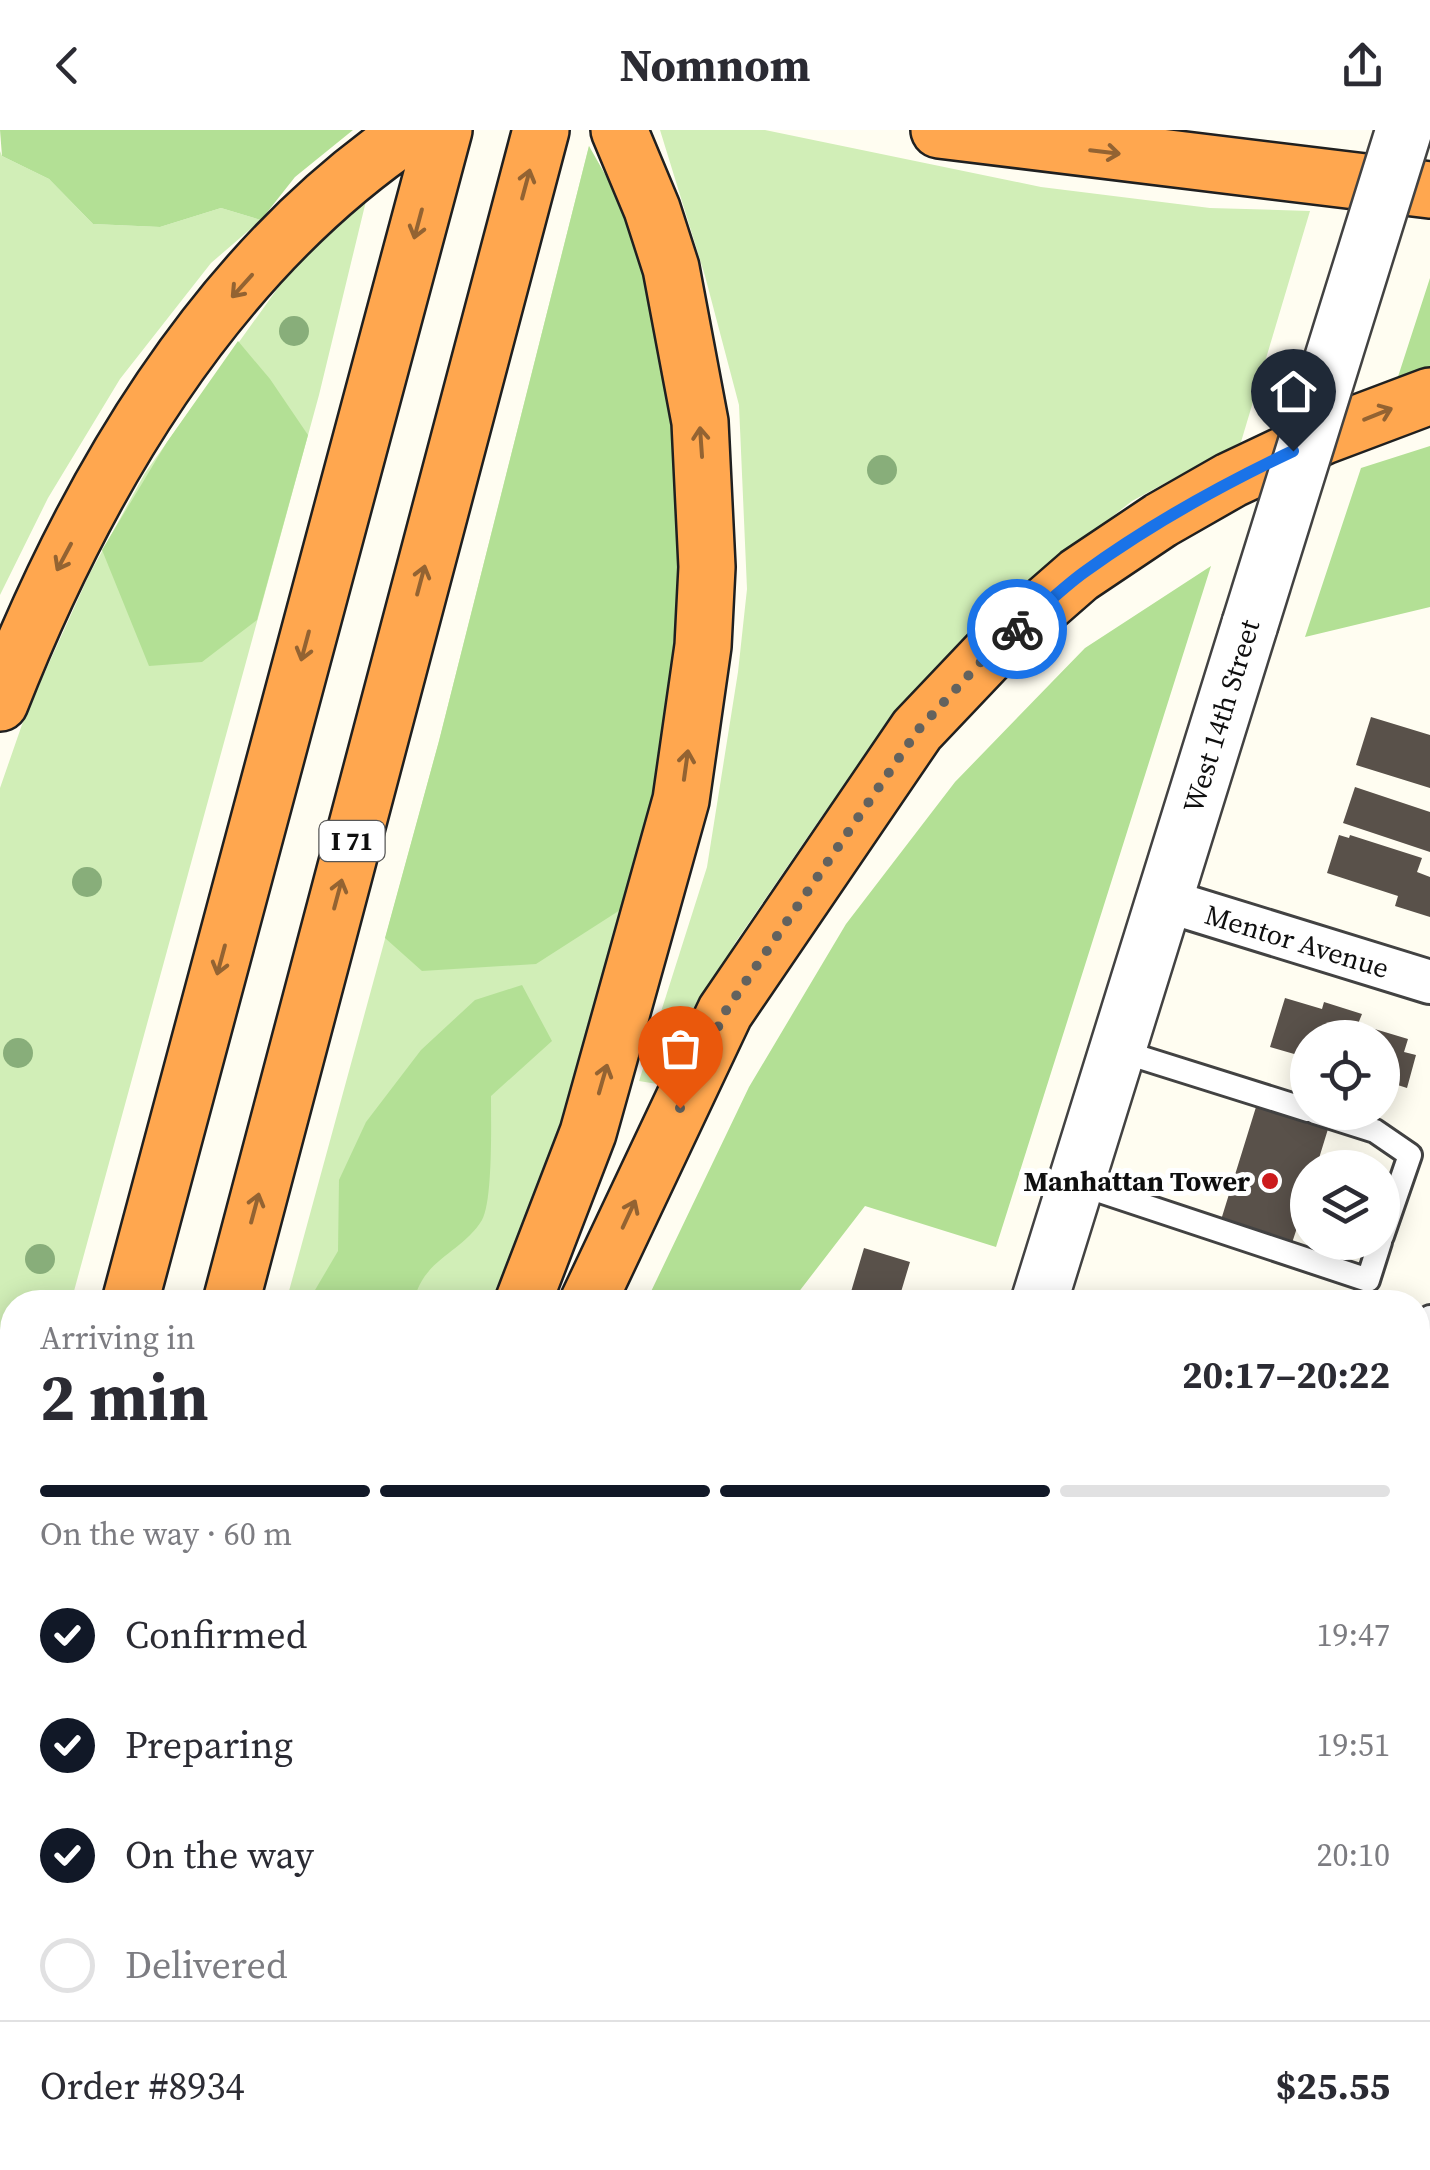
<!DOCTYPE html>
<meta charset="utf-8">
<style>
:root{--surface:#fff;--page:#f7f7f7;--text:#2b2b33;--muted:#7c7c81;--line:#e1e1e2;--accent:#111827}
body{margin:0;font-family:"Source Serif 4",serif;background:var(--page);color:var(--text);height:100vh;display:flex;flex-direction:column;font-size:38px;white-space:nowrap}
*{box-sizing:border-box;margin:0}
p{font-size:32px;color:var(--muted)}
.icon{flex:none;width:55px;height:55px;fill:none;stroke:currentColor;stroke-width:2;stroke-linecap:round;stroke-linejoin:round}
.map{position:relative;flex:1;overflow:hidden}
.sheet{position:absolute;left:0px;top:1160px;width:1430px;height:880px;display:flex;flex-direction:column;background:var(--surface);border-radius:40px 40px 0 0;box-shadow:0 5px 25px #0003}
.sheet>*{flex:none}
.tools{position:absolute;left:1290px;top:890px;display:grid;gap:20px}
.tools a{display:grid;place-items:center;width:110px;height:110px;border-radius:50%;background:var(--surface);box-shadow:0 5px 25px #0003;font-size:50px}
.pin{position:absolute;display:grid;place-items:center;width:85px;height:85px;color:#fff;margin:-102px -42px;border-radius:50% 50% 50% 0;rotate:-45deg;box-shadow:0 0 10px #0007}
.pin .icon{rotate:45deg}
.courier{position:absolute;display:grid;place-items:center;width:100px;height:100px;margin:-50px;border:8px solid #1a73e8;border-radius:50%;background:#fff;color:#222;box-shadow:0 2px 12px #0007}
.summary em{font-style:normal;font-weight:700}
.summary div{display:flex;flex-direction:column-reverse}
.summary{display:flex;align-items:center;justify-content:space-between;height:170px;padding:0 40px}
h1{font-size:65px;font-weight:700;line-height:75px}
.bar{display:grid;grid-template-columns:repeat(4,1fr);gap:15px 10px;align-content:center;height:120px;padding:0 40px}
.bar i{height:12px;border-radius:8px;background:var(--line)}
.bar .active{background:var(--accent)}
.bar p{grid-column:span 4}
.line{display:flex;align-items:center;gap:25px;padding:0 40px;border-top:2px solid var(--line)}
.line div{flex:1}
ol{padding:0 40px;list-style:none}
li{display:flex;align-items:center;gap:30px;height:110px}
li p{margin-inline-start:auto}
li .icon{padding:10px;border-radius:50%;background:var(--accent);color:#fff;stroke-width:4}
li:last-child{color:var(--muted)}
li i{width:55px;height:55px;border:5px solid var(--line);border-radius:50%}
header{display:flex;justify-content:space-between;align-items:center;height:130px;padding:0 40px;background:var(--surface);font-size:45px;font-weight:700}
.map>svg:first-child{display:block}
</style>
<header><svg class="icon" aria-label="back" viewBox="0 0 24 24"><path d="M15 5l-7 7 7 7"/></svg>Nomnom<svg class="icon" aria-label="share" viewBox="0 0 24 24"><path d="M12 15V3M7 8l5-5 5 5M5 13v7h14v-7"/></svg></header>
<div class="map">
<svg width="1430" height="2040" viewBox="0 0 1430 2040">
<rect width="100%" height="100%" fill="#fffdf1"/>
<path fill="#d1eeb7" d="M660,0h105l276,57 169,21 100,3 -69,231 -109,59 -129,102 -87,91 -94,122 -87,127 -72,142 -24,-4 68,-214 31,-195 9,-83 -8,-184 -34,-129z
M589,16l94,390 -74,462 -111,304h-212l153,-561z
M0,21l2,5 47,23 44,45 67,3 61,-19 40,12 -50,43 -91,116 -72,119 -48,97z
M366,71l-47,194 -248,907h-59v223l-12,48v-785l25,-72 64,-141 56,-102 145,-202z
M59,2028h98l-5,12h-96z"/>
<path fill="#b3e095" d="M0,0h353l-58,47 -34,43 -40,-12 -61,19 -67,-3 -44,-45 -47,-23z
M589,16l47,83 32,127 15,180 -21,233 -31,134 -95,61 -114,7 -37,-33 54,-197z
M1430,148v99l-36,12z
M238,211l32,38 38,56 -51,185 -55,42 -53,4 -47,-116 65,-108z
M1430,316v161l-125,30 56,-169z
M1211,436l-215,681 -131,-41 -74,96h-145l103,-215 97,-163 109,-142 130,-134z
M522,855l30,56 -61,55c0,25 2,105 -9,124 -20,33 -60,39 -68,82h-106l30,-51 1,-71 27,-58 55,-72 54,-50z
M256,2028h105l-6,12h-104z"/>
<path fill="#59514a" d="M1371,587l59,18v53l-74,-23z
M1355,657l75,25v40l-87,-29z
M1339,705l10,3 1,-3 72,23 -5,14 13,5v40l-35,-11 3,-10 -71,-23z
M1285,868l37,11 2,-7 38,12 -4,10 50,15 -4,13 12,3 -9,33 -25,-8v-42h-74v20l-38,-11z
M1256,977l72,22 -12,39h-8v26l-16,49 -71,-23z
M864,1118l46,14 -12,40h-50z
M1418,1552l12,4v41l-12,-4z
M1418,1616l12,4v48l-4,-1 1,-8 -9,-4z
M1418,1721l12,4v49l-12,-3z
M1418,1791l12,4v46l-12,-4z
M412,2028h191l-4,12h-167l-22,-7z
M920,2028h121l-4,12h-121z
M1254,2028h113l-4,12h-86l2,-4z"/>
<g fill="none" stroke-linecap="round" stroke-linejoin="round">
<defs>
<path id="service" d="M1117,920l191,60
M1315,982l60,19 35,24 -28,81
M1076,1053l292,97 12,-38
M1418,1227l12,-40
M689,2028l39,12
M1140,2040l4,-12"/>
<path id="minor" d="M1164,770l266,82
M1418,1910l12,4"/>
<path id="tertiary" d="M1039,1172l211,-678
M771,2040l4,-12"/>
<path id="motorway" d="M939,0l491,60
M0,573c86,-219 214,-439 413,-573
M130,1172l314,-1172
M231,1172l310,-1172
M523,1172l65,-169 93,-333 22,-154 4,-79 -7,-145 -29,-154 -19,-59 -33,-79
M588,1172l137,-290 192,-282 75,-79 87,-76 82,-55 70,-40 93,-44 106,-40
M0,1659l12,-47
M0,2038l12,-47
M182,2040l5,-12"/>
</defs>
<use href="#service" stroke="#424242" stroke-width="28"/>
<use href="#minor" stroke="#424242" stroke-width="48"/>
<use href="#tertiary" stroke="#424242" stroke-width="60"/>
<use href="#motorway" stroke="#202020" stroke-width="60"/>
<use href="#service" stroke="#fff" stroke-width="22"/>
<use href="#minor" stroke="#fff" stroke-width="42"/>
<use href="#tertiary" stroke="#fff" stroke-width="55"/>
<use href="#motorway" stroke="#ffa74f" stroke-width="55"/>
<defs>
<path id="tertiary-bridge" d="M1250,494l154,-494"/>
</defs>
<use href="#tertiary-bridge" stroke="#424242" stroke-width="60" stroke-linecap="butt"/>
<use href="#tertiary-bridge" stroke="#fff" stroke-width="55"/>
</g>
<g fill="#88ae7a">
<circle cx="294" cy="201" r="15"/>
<circle cx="882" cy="340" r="15"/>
<circle cx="87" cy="752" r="15"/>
<circle cx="18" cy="923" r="15"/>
<circle cx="40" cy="1129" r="15"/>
</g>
<defs><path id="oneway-shaft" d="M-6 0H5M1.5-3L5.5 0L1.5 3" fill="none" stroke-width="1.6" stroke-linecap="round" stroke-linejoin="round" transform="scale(2.5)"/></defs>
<g stroke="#936332">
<use href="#oneway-shaft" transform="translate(1105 22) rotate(7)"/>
<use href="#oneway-shaft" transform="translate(526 54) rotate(-75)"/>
<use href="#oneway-shaft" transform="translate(418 94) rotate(105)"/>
<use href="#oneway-shaft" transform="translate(242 156) rotate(132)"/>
<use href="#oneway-shaft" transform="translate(1378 284) rotate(-22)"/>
<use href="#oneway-shaft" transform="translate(701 312) rotate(-94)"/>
<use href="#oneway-shaft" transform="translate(64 427) rotate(118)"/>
<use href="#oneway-shaft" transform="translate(421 450) rotate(-75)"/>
<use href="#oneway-shaft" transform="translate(305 516) rotate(105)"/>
<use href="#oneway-shaft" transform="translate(686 635) rotate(-82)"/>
<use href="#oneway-shaft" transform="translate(338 764) rotate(-75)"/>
<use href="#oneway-shaft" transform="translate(221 830) rotate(105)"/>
<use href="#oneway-shaft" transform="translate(603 949) rotate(-74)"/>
<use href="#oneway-shaft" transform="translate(255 1078) rotate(-75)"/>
<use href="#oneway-shaft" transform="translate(629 1084) rotate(-65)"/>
</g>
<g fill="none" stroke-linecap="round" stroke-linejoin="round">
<path stroke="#63625e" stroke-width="10" stroke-dasharray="0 18" d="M680,978l45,-96 193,-282 74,-80 25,-21"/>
<path stroke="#1a73e8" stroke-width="12" d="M1017,499c22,-18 43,-39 66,-56 66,-48 136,-87 210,-122"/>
</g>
<circle fill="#cc1b1c" stroke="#fff" stroke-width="4" cx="1270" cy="1051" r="10"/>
<g text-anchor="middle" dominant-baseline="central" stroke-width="10" stroke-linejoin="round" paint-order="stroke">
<rect fill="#fff" stroke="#575757" stroke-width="2.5" x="319.5" y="691" width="65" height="40" rx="8"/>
<g font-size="25" font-weight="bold" fill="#0f0f0f">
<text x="352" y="711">I 71</text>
</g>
<g font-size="28" fill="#0f0f0f" stroke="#fff">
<text transform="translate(1221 586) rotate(-73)">West 14th Street</text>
<text transform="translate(1297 811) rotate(17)">Mentor Avenue</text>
</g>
<g font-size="28" font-weight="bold" fill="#0f0f0f" stroke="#fff" text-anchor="end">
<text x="1250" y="1051">Manhattan Tower</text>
</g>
</g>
</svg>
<div class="tools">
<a><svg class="icon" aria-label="locate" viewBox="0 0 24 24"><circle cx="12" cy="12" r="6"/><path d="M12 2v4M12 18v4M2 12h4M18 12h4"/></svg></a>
<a><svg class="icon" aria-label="layers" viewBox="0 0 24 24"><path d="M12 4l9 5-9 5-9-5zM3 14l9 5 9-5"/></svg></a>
</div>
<div class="pin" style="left:680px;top:978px;background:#ea580c"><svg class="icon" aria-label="bag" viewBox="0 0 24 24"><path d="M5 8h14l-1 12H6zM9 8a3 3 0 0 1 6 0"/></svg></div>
<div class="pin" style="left:1293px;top:321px;background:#1f2937"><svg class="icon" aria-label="home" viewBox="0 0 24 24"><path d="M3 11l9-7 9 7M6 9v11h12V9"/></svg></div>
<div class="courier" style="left:1017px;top:499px"><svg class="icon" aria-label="bike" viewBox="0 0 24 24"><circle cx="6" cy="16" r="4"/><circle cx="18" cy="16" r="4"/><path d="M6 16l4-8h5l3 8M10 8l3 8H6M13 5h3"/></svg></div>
<section class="sheet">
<div class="summary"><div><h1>2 min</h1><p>Arriving in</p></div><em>20:17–20:22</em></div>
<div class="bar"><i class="active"></i><i class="active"></i><i class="active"></i><i></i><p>On the way · 60 m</p></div>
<ol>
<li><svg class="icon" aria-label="check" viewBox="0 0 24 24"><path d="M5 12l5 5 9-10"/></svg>Confirmed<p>19:47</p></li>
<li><svg class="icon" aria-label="check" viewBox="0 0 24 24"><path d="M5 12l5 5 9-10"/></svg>Preparing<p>19:51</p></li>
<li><svg class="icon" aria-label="check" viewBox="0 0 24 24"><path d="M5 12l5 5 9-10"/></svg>On the way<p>20:10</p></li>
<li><i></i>Delivered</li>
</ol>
<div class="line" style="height:130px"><div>Order #8934</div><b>$25.55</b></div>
</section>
</div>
